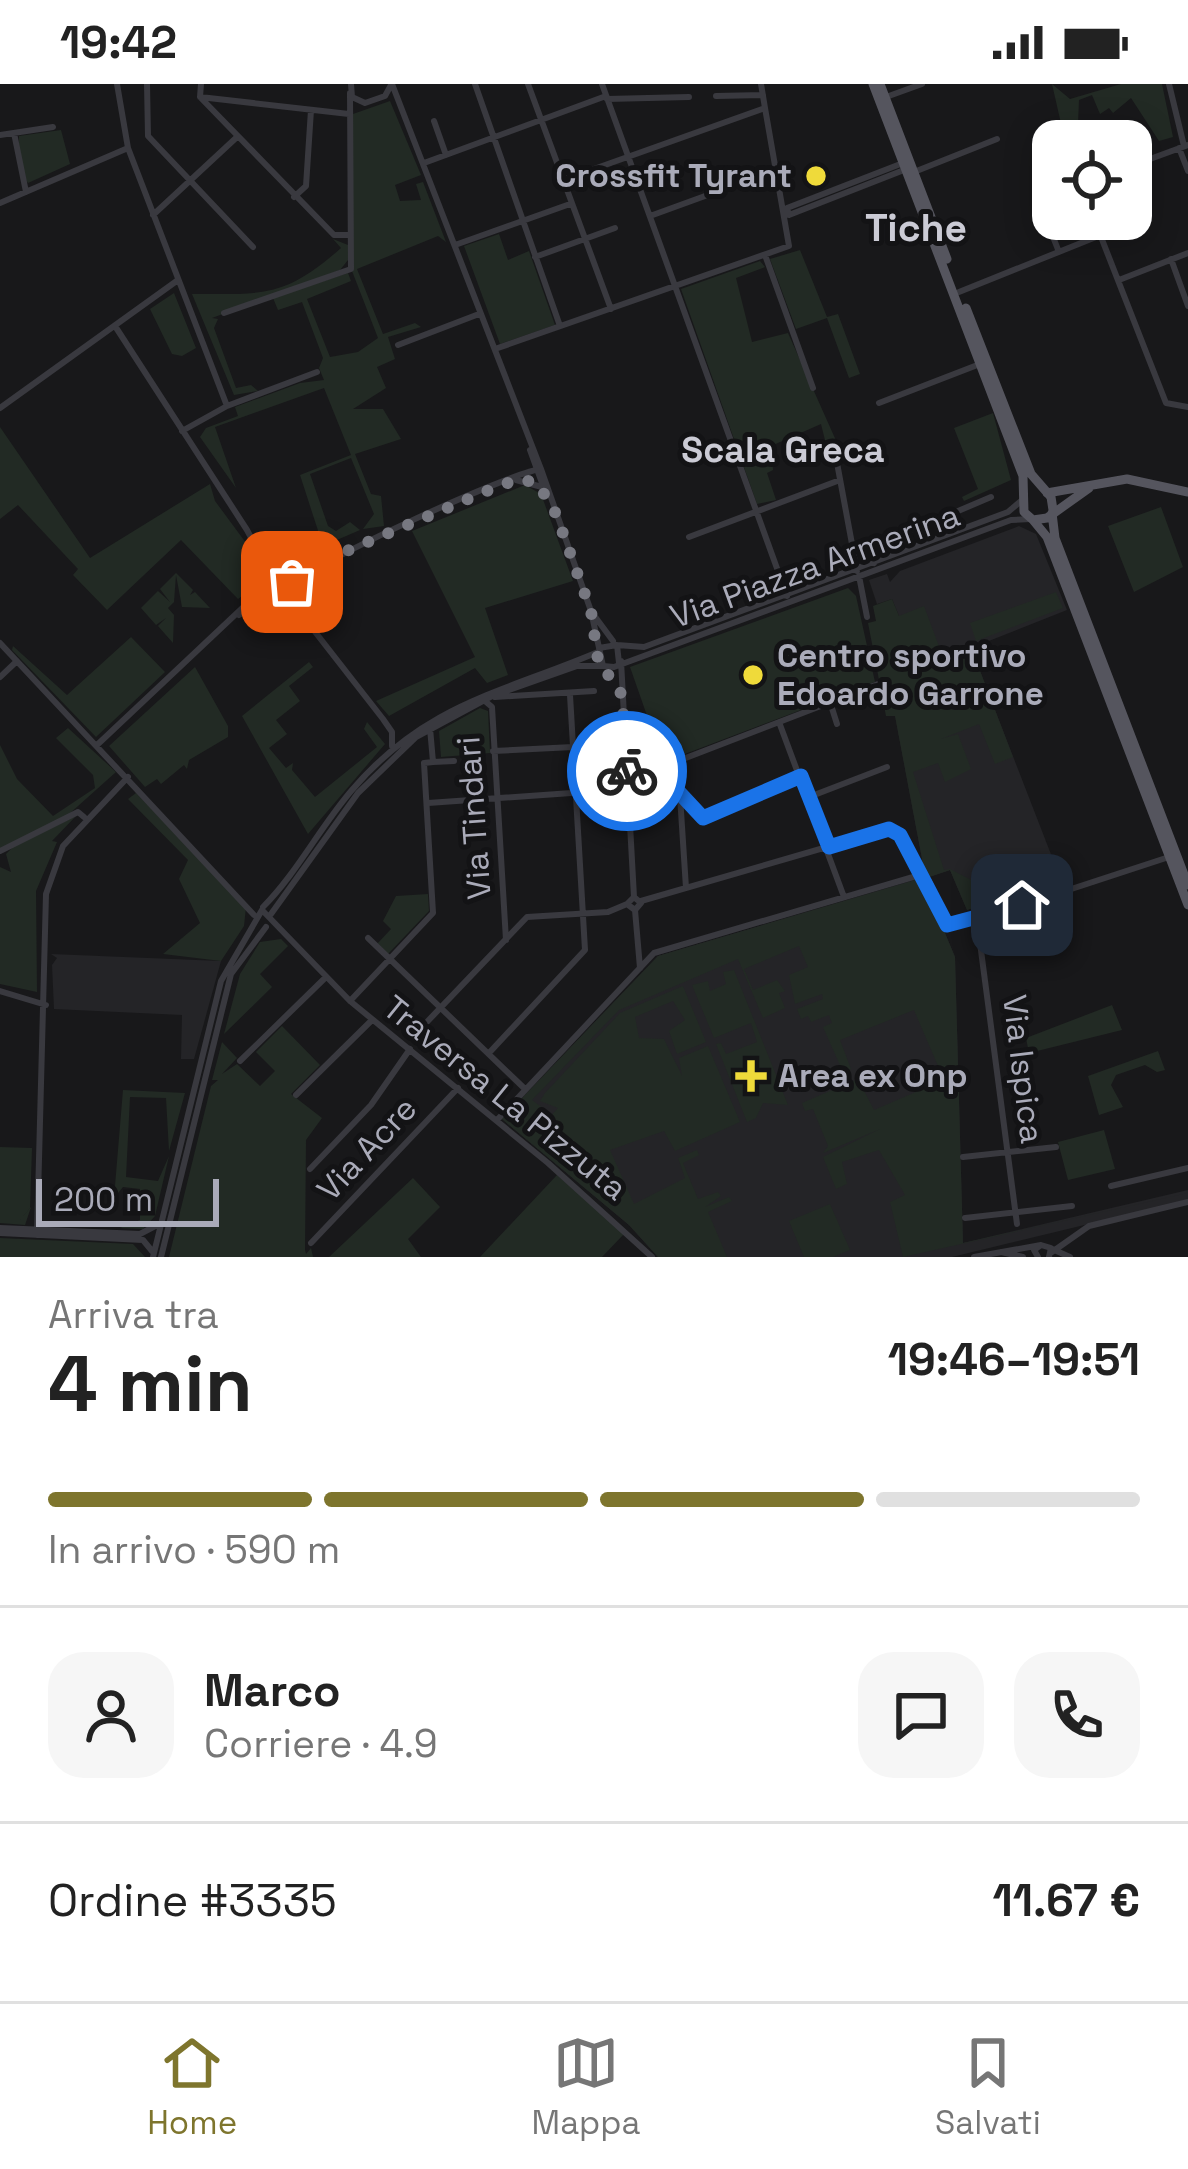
<!DOCTYPE html>
<html lang="it">
<meta charset="utf-8">
<style>
:root{--surface:#fff;--page:#f6f6f6;--text:#222;--muted:#767676;--line:#e0e0e0;--accent:#7e752d}
body{margin:0;font-family:"Space Grotesk",sans-serif;background:var(--page);color:var(--text);height:100vh;display:flex;flex-direction:column;font-size:45px;white-space:nowrap}
*{box-sizing:border-box;margin:0}
p{font-size:39px;color:var(--muted)}
.icon{flex:none;width:66px;height:66px;fill:none;stroke:currentColor;stroke-width:2;stroke-linecap:round;stroke-linejoin:round}
.map{position:relative;height:1173px;overflow:hidden}
.side{display:flex;flex-direction:column;background:var(--surface);flex:1}
.side>*{flex:none}
.fabs{position:absolute;left:1032px;top:36px;display:grid;gap:24px}
.fabs a{display:grid;place-items:center;width:120px;height:120px;border-radius:24px;background:var(--surface);box-shadow:0 6px 30px #0003;font-size:60px}
.scale{position:absolute;left:36px;bottom:30px;width:183px;box-sizing:border-box;padding-left:12px;border:6px solid #aaabb9;border-top:0;font-size:33px;line-height:42px;white-space:nowrap;color:#aaabb9;-webkit-text-stroke:9px #131315;paint-order:stroke}
.pin{position:absolute;display:grid;place-items:center;width:102px;height:102px;color:#fff;margin:-51px;border-radius:24px;box-shadow:0 6px 18px #0006}
.courier{position:absolute;display:grid;place-items:center;width:120px;height:120px;margin:-60px;border:9px solid #1a73e8;border-radius:50%;background:#fff;color:#222;box-shadow:0 3px 15px #0007}
.headline em{font-style:normal;font-weight:800}
.headline div{display:flex;flex-direction:column-reverse}
.headline{display:flex;align-items:center;justify-content:space-between;height:204px;padding:0 48px}
h1{font-size:78px;font-weight:800;line-height:90px}
.bar{display:grid;grid-template-columns:repeat(4,1fr);gap:18px 12px;align-content:center;height:144px;padding:0 48px}
.bar i{height:15px;border-radius:9px;background:var(--line)}
.bar .active{background:var(--accent)}
.bar p{grid-column:span 4}
.line{display:flex;align-items:center;gap:30px;padding:0 48px;border-top:3px solid var(--line)}
.line div{flex:1}
.round{display:grid;place-items:center;flex:none;width:126px;height:126px;border-radius:36px;background:var(--page)}
.status{display:flex;justify-content:space-between;align-items:center;height:84px;padding:0 60px;background:var(--surface);direction:ltr}
.status svg{height:33px;fill:currentColor}
.dock{display:flex;justify-content:space-around;align-items:center;height:168px;border-top:3px solid var(--line);background:var(--surface);font-size:33px;color:var(--muted)}
.dock a{display:grid;justify-items:center;gap:6px}
.dock .active{color:var(--accent)}
.map>svg:first-child{display:block}
</style>
<div class="status"><b>19:42</b><svg viewBox="0 0 49 12"><path d="M0 12V9h3v3zM5 12V6h3v6zM10 12V3h3v9zM15 12V0h3v12zM26 1h20v11H26zM47 4h2v5h-2z"/></svg></div>
<div class="map">
<svg width="1188" height="1173" viewBox="0 0 1188 1173">
<rect width="100%" height="100%" fill="#18181a"/>
<path fill="#242427" d="M1019,442l17,8 31,76 -96,38 88,227 -92,35 -17,-40 -21,7 -6,-13 -35,-186 11,-62 -7,-17 -15,5 -8,-24 18,-6 3,8 10,-11z
M922,794l33,79 8,286 225,-53v10l-236,57h-294l-29,-32 -127,-106 156,-163z
M51,870l170,7 -27,98h-13l1,-44 -128,-6 -2,-44 5,-7z"/>
<path fill="#222a24" d="M1052,0l18,15 51,-15h41l11,53 -14,4 -28,-43 -18,15 -4,-5 -9,6 -8,-19 -13,5 -1,24 8,16 -21,1z
M390,17l31,74 -26,10 5,16 21,-1 -5,-16 7,-2 23,60 -8,-6 -81,33 26,65 32,-11 6,4 -33,10 7,22 -18,8 9,21 -33,21h30l18,30 -46,15 16,40 10,2 3,30 -21,3 11,-15 -23,-56 -41,16 18,52 8,5 14,-9 10,8 -37,16 -23,-71 51,-20 -27,-67 -109,39 21,61 -36,-51 6,-9 32,-12 -3,-9 65,-24 24,-3 -5,-12 4,-10 -21,-56 -24,8 -5,-12 75,-25 3,8 -44,18 23,58 28,-5 20,-14 -26,-67 1,-157z
M61,46l9,34 -42,19 -9,-15v-32z
M499,150l9,26 21,-9 26,74 -55,19 -36,-98z
M333,155l15,6v15l-8,10 -128,48 6,1 -4,9 22,60 15,-3 7,6 -24,4 -42,-101c73,0 92,4 149,-46z
M800,166l27,67 11,-3 22,60 -11,4 -22,-60 -31,11 -26,-70z
M760,177l5,6 -29,11 16,64 36,-9 50,112 -11,3 -6,-24 -50,22 2,24 -6,3 9,27 -19,4 -76,-215z
M174,209l22,55 -14,8 -10,-2 -22,-45z
M993,329l18,67 -47,21 -2,-4 16,-8 -24,-61z
M0,343l90,131 120,-74 5,17 51,69 -1,9 -27,20 -57,-59 -74,70 -34,-35 5,-6 -60,-64 -18,14z
M525,401l16,9 32,87 -88,27 23,67 -21,8 -12,-15 -86,48 -13,-15 99,-44 -63,-126z
M1161,423l22,60 -49,25 -26,-66z
M176,489l17,17 -3,5 5,-3 15,16 -28,-1 -6,-32 -2,27 -6,6 6,7 -1,28 -15,-17 8,-8 -10,7 -15,-17 17,-17 12,11 -10,-13z
M848,504l8,8 19,86 -206,78 -14,12 -5,-4 2,-38 -22,-63z
M1056,508l7,16 -87,33 -6,-18z
M892,515l7,17 25,-10 19,51 28,-10 42,110 -18,7 -16,-40 -38,15 17,-5 13,35 -26,13 -7,-19 -25,9 31,98 6,-1 27,14 2,-4 39,14 -51,17 -17,-40 -21,7 -6,-13 -28,-148h-9l-18,-93 8,-2 -3,-15z
M131,553l34,35 -69,65 -84,-87 1,-4 54,49z
M309,578l4,5 -24,19 11,15 -24,19 11,14 -18,14 17,20 7,-5 -1,7 23,27 62,-50 -13,-18 3,-7 18,22 -77,90 -66,-118z
M195,583l33,59v11l-39,23 -2,9 -3,-4 -23,19 -4,-5 -12,8 -36,-41z
M480,624l8,3 2,42 -49,4 -2,-26z
M68,644l48,44 -48,43 -68,34v-104l17,34 36,37 42,-28 -2,-13 -37,-37z
M136,709l110,114 -2,19 -23,35 -58,-7 37,-31 -21,-44 9,-19 -60,-61z
M76,732l-24,25 5,1 -21,49 1,101 -37,-8v-117l11,5 -5,-18 7,-7z
M922,794l33,79 8,286 225,-50 -285,64 -13,-55 15,-7 -26,-45 -37,12 5,22 -11,5 -13,-32 57,-28 -57,24 5,-7 -15,-37 -8,2 -3,-8 56,-24 16,31 70,-30 -30,-70 -74,30 11,29 -8,3 -20,-45 9,-4 -3,-8 -18,7 -3,-6 -7,3 -4,-10 26,-10 -1,-5 -27,10 -6,-29 19,-8 -9,-21 -55,23 9,21 24,-10 8,11 -6,2 6,15 -22,10 -25,-59 -119,51 -87,90 15,11 -5,5 5,4 11,-12 -18,-7 5,-8 75,-80 63,-27 23,56 -29,12 -8,-23 16,-11 -12,-19 -38,16 4,21 25,1 18,37 -3,-18 29,-12 32,76 -65,29 -11,-20 -54,19 24,54 51,-26 -7,-20 19,-8 2,5 -16,8 15,36 20,-7 3,4 -16,11 24,-10 3,4 -24,11 19,45h-69l-29,-32 -127,-106 156,-163z
M428,810l1,17 -41,43 -11,-10 14,-15 -8,-8 13,-25z
M281,855l7,7 -28,28 12,13 -48,47 16,-60 20,-32z
M734,886l54,135 -25,-2 -7,15 -9,4 -31,-78 5,-1 5,11 31,-12 -6,-19 -37,15 -22,-53 16,-4 2,10 16,-7 -3,-12z
M1112,921l10,25 -93,23 -3,-15z
M282,942l38,39 -29,29 31,24 -16,22 -1,110 1,4 5,-6 2,9h-144l42,-171 7,-6h-6l10,-38 15,16 -15,16 15,-10 23,22 15,-15 -19,-19z
M1158,967l7,19 -8,2 -12,-7 -29,10 -5,10 12,22 -24,8 -11,-39z
M123,1006l62,3 -16,58 -3,-53 -36,-1 -4,80 32,4 11,-25 -14,60 -12,13 -23,-1 20,-8v-31l-17,-2 -9,11z
M1104,1046l11,39 -47,11 -10,-38z
M0,1063l32,1 -2,60 -13,15 14,-16 -6,18 -25,-2z
M557,1091l67,59 -22,23h-122z
M413,1094l27,29 -32,32 13,18h-92z
M830,1120l20,46 -17,7h-29l-15,-36z
M0,1154l133,6 12,13h-145z"/>
<g fill="none" stroke-linecap="round" stroke-linejoin="round">
<path stroke="#39393f" stroke-width="6" d="M117,0l11,64 99,258 -45,25
M147,0l1,52 105,111
M201,0l-1,13 134,138h16
M351,0l1,13 13,6 20,-7 6,-11
M392,0l149,385 50,142 12,55 11,1 397,-147 19,-1
M475,0l85,242
M528,0l83,225
M602,0l185,512
M1169,0l15,62
M716,12l47,-1
M200,13l149,17
M886,13l36,-13
M607,15l82,-2
M434,37l12,34
M14,49l12,59
M0,51l53,-8
M1179,64l9,23
M424,79l182,-67
M903,79l-116,45 2,7 115,-45
M1131,82l57,-21
M914,88l83,-33
M563,96l202,-72 -4,-24
M1036,110l23,58
M294,113l12,-11 5,-76
M0,119l128,-55
M153,131l84,-78
M650,132l55,-20
M1094,135l72,184 22,4
M455,161l115,-41
M765,171l48,133
M535,173l80,-29
M1171,175l17,47
M1119,196l69,-27
M959,208l142,-57
M224,229l127,-44 -1,-176
M115,242l132,204 31,59h10c12,-21 226,-118 253,-120
M398,261l81,-31
M495,265l294,-103 -24,-138
M879,319l101,-39
M227,322l90,-34
M0,324l178,-128
M530,366l16,44
M835,368l22,119
M516,396l26,7
M689,453l151,-57
M264,467l17,22
M874,479l23,-26 94,-40
M286,490l39,-16
M859,492l8,41
M292,500l11,25
M284,508l99,127 9,13v14
M239,531l39,-25
M596,534l17,23
M0,559l254,272
M617,561l27,2 364,-135 13,-11
M599,564l18,-3 2,18
M621,577l13,236
M0,593l17,-16
M495,613l99,-6
M485,617l7,6 14,233
M830,618l7,22
M779,638l65,175
M97,661l175,-165
M493,667l80,-4
M433,678l21,-1
M662,690l8,-10 208,-80
M662,690l41,43 96,-40
M627,692l35,-2
M680,712l6,92
M809,713l78,-30
M428,719l200,-14
M0,767l78,-39 6,5
M641,817l248,-72 11,6 20,40
M263,823c34,-34 57,-80 89,-117 73,-86 149,-97 246,-138
M635,826l-8,-6 7,-7 7,6 -6,7 5,58
M271,830l87,-121 58,-56 76,-41 85,-30h26
M977,836l40,304
M368,854l157,151
M1039,867l19,-8 2,-37 10,-15
M0,907l46,14
M350,917l83,-88 -9,-150 9,-1 -3,-34
M425,940l102,-107 81,-5 19,-8
M489,969l96,-103 -15,-255
M240,977l85,-83
M296,1011l76,-75
M497,1036l157,-167 266,-78 9,6 18,44 30,-5 192,-63
M963,1073l93,-10
M310,1085l61,-64 39,-56
M1111,1102l77,-18
M965,1134l107,-12
M0,1144l140,6 19,-10
M0,1149l143,7 9,11
M37,1151l9,-341 17,-48 65,-69
M311,1159l147,-155
M1052,1165l18,8
M1001,1168l22,5
M1052,1168l37,-26 99,-24
M153,1173l68,-276 41,-71 88,91 198,162 104,94
M161,1173l70,-283 35,-47
M974,1173l67,-12
M1038,1173l-4,-7 7,-5 10,3 -2,9"/>
<path stroke="#55555e" stroke-width="9" d="M873,0l150,392 1,36 9,8 14,-2 42,-30
M880,0l67,175
M966,224l65,166 20,23 2,13
M1047,409l80,-14 61,13
M1052,429l3,25 133,347
M1033,436l14,17 141,368"/>
</g>
<g fill="none" stroke-linecap="round" stroke-linejoin="round">
<path stroke="#777881" stroke-width="12" stroke-dasharray="0 21.6" d="M292,498l48,-28 161,-69 21,-6 16,5 18,30 35,97 7,49 24,35 5,76"/>
<path stroke="#1a73e8" stroke-width="15" d="M627,687v5l35,-2 41,44 98,-42 28,71 60,-18 11,6 47,90 75,-20"/>
</g>
<g fill="#efda3a" stroke="#131315" stroke-width="4.5">
<circle cx="816" cy="92" r="12"/>
<circle cx="753" cy="591" r="12"/>
<path d="M745 974h12v12h12v12h-12v12h-12v-12h-12v-12h12z"/>
</g>
<g text-anchor="middle" dominant-baseline="central" stroke-width="10" stroke-linejoin="round" paint-order="stroke">
<g font-size="33" font-weight="bold" fill="#aaabb9" stroke="#131315" text-anchor="start">
<text x="792" y="92" text-anchor="end">Crossfit Tyrant</text>
<text x="777" y="572">Centro sportivo<tspan x="777" dy="38">Edoardo Garrone</tspan></text>
<text x="778" y="992">Area ex Onp</text>
</g>
<g font-size="33" fill="#aaabb9" stroke="#131315">
<text transform="translate(815 482) rotate(-20)">Via Piazza Armerina</text>
<text transform="translate(474 734) rotate(-94)">Via Tindari</text>
<text transform="translate(1023 985) rotate(83)">Via Ispica</text>
<text transform="translate(505 1014) rotate(39)">Traversa La Pizzuta</text>
<text transform="translate(367 1065) rotate(-47)">Via Acre</text>
</g>
<g font-size="36" font-weight="bold" fill="#cbcbd5" stroke="#131315">
<text x="783" y="366">Scala Greca</text>
</g>
<g font-size="39" font-weight="bold" fill="#cbcbd5" stroke="#131315">
<text x="916" y="143">Tiche</text>
</g>
</g>
</svg>
<div class="fabs">
<a><svg class="icon" aria-label="locate" viewBox="0 0 24 24"><circle cx="12" cy="12" r="6"/><path d="M12 2v4M12 18v4M2 12h4M18 12h4"/></svg></a>
</div>
<div class="scale">200 m</div>
<div class="pin" style="left:292px;top:498px;background:#ea580c"><svg class="icon" aria-label="bag" viewBox="0 0 24 24"><path d="M5 8h14l-1 12H6zM9 8a3 3 0 0 1 6 0"/></svg></div>
<div class="pin" style="left:1022px;top:821px;background:#1f2937"><svg class="icon" aria-label="home" viewBox="0 0 24 24"><path d="M3 11l9-7 9 7M6 9v11h12V9"/></svg></div>
<div class="courier" style="left:627px;top:687px"><svg class="icon" aria-label="bike" viewBox="0 0 24 24"><circle cx="6" cy="16" r="4"/><circle cx="18" cy="16" r="4"/><path d="M6 16l4-8h5l3 8M10 8l3 8H6M13 5h3"/></svg></div>
</div>
<section class="side">
<div class="headline"><div><h1>4 min</h1><p>Arriva tra</p></div><em>19:46–19:51</em></div>
<div class="bar"><i class="active"></i><i class="active"></i><i class="active"></i><i></i><p>In arrivo · 590 m</p></div>
<div class="line" style="height:216px"><a class="round"><svg class="icon" aria-label="person" viewBox="0 0 24 24"><circle cx="12" cy="8" r="4"/><path d="M4 21q1-7 8-7t8 7"/></svg></a><div><b>Marco</b><p>Corriere · 4.9</p></div><a class="round"><svg class="icon" aria-label="chat" viewBox="0 0 24 24"><path d="M4 5h16v11H9l-5 4z"/></svg></a><a class="round"><svg class="icon" aria-label="phone" viewBox="0 0 24 24"><path d="M5 4h4l2 5-3 2q2 4 5 5l2-3 5 2v4C11 20 4 13 5 4z"/></svg></a></div>
<div class="line" style="height:156px"><div>Ordine #3335</div><b>11.67 €</b></div>
</section>
<nav class="dock">
<a class="active"><svg class="icon" aria-label="home" viewBox="0 0 24 24"><path d="M3 11l9-7 9 7M6 9v11h12V9"/></svg>Home</a>
<a><svg class="icon" aria-label="map" viewBox="0 0 24 24"><path d="M3 6l6-2 6 2 6-2v14l-6 2-6-2-6 2zM9 4v14M15 6v14"/></svg>Mappa</a>
<a><svg class="icon" aria-label="saved" viewBox="0 0 24 24"><path d="M7 4h10v16l-5-4-5 4z"/></svg>Salvati</a>
</nav>
